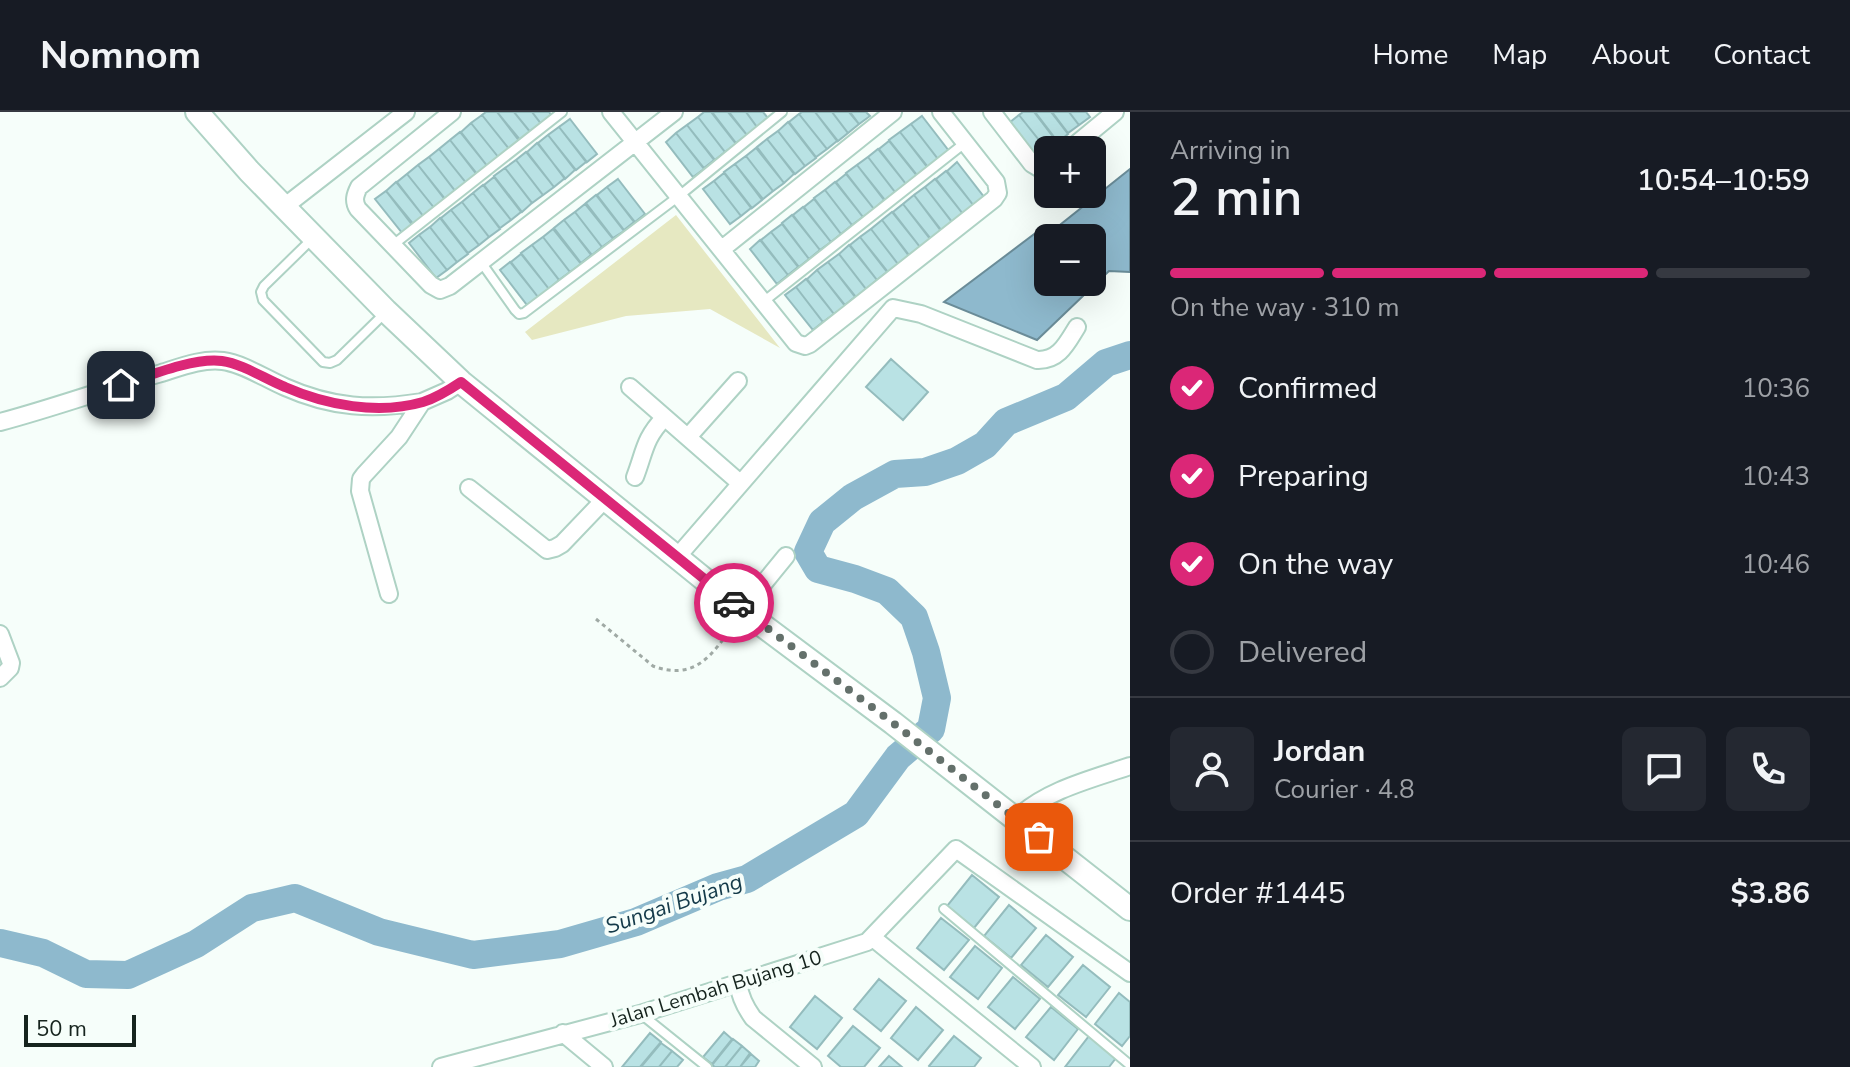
<!DOCTYPE html>
<meta charset="utf-8">
<style>
:root{--surface:#171b24;--page:#242831;--text:#f1f3f6;--muted:#9ea1a6;--line:#363941;--accent:#db2777}
body{margin:0;font-family:"Nunito Sans",sans-serif;background:var(--page);color:var(--text);height:100vh;display:flex;flex-direction:column;font-size:30px;white-space:nowrap}
*{box-sizing:border-box;margin:0}
p{font-size:26px;color:var(--muted)}
.icon{flex:none;width:44px;height:44px;fill:none;stroke:currentColor;stroke-width:2;stroke-linecap:round;stroke-linejoin:round}
.map{position:relative;flex:1;overflow:hidden}
.side{display:flex;flex-direction:column;background:var(--surface);width:720px}
.side>*{flex:none}
.fabs{position:absolute;left:1034px;top:24px;display:grid;gap:16px}
.fabs a{display:grid;place-items:center;width:72px;height:72px;border-radius:12px;background:var(--surface);box-shadow:0 8px 32px #0002;font-size:40px}
.scale{position:absolute;left:24px;bottom:20px;width:112px;box-sizing:border-box;padding-left:8px;border:4px solid #16241e;border-top:0;font-size:22px;line-height:28px;white-space:nowrap;color:#16241e;-webkit-text-stroke:6px #f6fefa;paint-order:stroke}
.pin{position:absolute;display:grid;place-items:center;width:68px;height:68px;color:#fff;margin:-34px;border-radius:16px;box-shadow:0 4px 12px #0006}
.courier{position:absolute;display:grid;place-items:center;width:80px;height:80px;margin:-40px;border:6px solid #db2777;border-radius:50%;background:#fff;color:#222;box-shadow:0 2px 10px #0007}
.headline em{font-style:normal;font-weight:600}
.headline div{display:flex;flex-direction:column-reverse}
.headline{display:flex;align-items:center;justify-content:space-between;height:136px;padding:0 40px}
h1{font-size:52px;font-weight:600;line-height:60px}
.bar{display:grid;grid-template-columns:repeat(4,1fr);gap:12px 8px;align-content:center;height:96px;padding:0 40px}
.bar i{height:10px;border-radius:6px;background:var(--line)}
.bar .on{background:var(--accent)}
.bar p{grid-column:span 4}
.line{display:flex;align-items:center;gap:20px;padding:0 40px;border-top:2px solid var(--line)}
.line div{flex:1}
.round{display:grid;place-items:center;flex:none;width:84px;height:84px;border-radius:12px;background:var(--page)}
ol{padding:0 40px;list-style:none}
li{display:flex;align-items:center;gap:24px;height:88px}
li p{margin-inline-start:auto}
li .icon{padding:8px;border-radius:50%;background:var(--accent);color:#fff;stroke-width:4}
li:last-child{color:var(--muted)}
li i{width:44px;height:44px;border:4px solid var(--line);border-radius:50%}
header{display:flex;align-items:center;gap:48px;box-sizing:border-box;height:112px;padding:0 40px;background:var(--surface);border-bottom:2px solid var(--line)}
header strong{font-size:38px}
nav{display:flex;gap:44px;margin-inline-start:auto;font-size:28px}
main{display:flex;flex:1;min-height:0}
.map>svg:first-child{display:block}
</style>
<header>
<strong>Nomnom</strong>
<nav><a>Home</a><a>Map</a><a>About</a><a>Contact</a></nav>
</header>
<main>
<div class="map">
<svg width="1130" height="955" viewBox="0 0 1130 955">
<rect width="100%" height="100%" fill="#f6fefa"/>
<path fill="#e6e8c1" d="M676,103l104,133 -70,-39 -84,7 -94,24 -7,-8z"/>
<path fill="#8eb9cd" stroke="#6a8c98" stroke-width="2" fill-rule="evenodd" d="M1130,57v103l-21,-1 -72,69 -93,-38 93,-70 19,-4zM1048,126h44v44h-44z"/>
<g fill="none" stroke-linecap="round" stroke-linejoin="round">
<path stroke="#8eb9cd" stroke-width="28" d="M0,831l43,10 43,21 42,1 68,-31 56,-36 43,-10 84,34 94,23 87,-11 76,-22 82,-35 29,-8 109,-65 42,-57 33,-28 6,-31 -11,-46 -12,-35 -27,-26 -32,-12 -37,-10 -10,-17 14,-30 31,-25 42,-23 30,-2 32,-11 28,-16 21,-23 60,-25 40,-34 24,-8"/>
</g>
<path fill="#b9e2e4" stroke="#94bcbd" stroke-width="2" d="M486,0h11l23,30 -10,8 -28,-35z
M497,0h17l17,21 -10,8z
M514,0h18l10,13 -11,8z
M532,0h17l3,4 -10,9z
M704,0h7l25,32 -11,8 -27,-35z
M712,0h16l19,23 -11,8z
M729,0h17l11,15 -10,8z
M746,0h17l5,6 -11,9z
M802,0h13l22,29 -10,8 -28,-35z
M815,0h17l16,21 -10,8z
M832,0h17l10,12 -11,9z
M850,0h16l4,4 -11,8z
M1023,0h11l23,30 -10,8 -28,-35z
M1035,0h16l17,22 -10,8z
M1052,0h17l10,13 -11,8z
M1069,0h17l4,5 -11,8z
M799,2l28,35 -11,8 -27,-35z
M482,3l28,35 -11,8 -28,-35z
M1019,3l28,35 -11,9 -27,-36z
M922,4l27,35 -11,8 -27,-35z
M698,5l27,35 -10,8 -28,-35z
M570,7l27,35 -10,8 -28,-35z
M788,10l28,36 -11,8 -27,-35z
M471,11l28,35 -11,9 -27,-35z
M911,12l27,35 -10,8 -28,-35z
M687,13l27,35 -10,8 -28,-35z
M559,15l27,35 -10,8 -28,-35z
M778,19l27,35 -10,8 -28,-35z
M460,20l28,35 -10,8 -28,-35z
M900,20l27,35 -10,8 -28,-35z
M676,21l28,36 -11,8 -27,-35z
M548,23l27,35 -10,9 -27,-36z
M767,27l27,35 -10,9 -27,-36z
M450,28l27,35 -10,9 -28,-35z
M889,29l28,35 -11,8 -27,-35z
M537,31l28,35 -11,9 -27,-35z
M756,36l28,35 -11,8 -27,-35z
M439,37l28,35 -11,8 -27,-35z
M878,37l28,35 -11,8 -27,-35z
M526,40l28,35 -11,8 -27,-35z
M746,44l27,35 -10,8 -28,-35z
M429,45l27,35 -10,8 -28,-35z
M868,45l27,35 -10,8 -28,-35z
M516,48l27,35 -11,8 -27,-35z
M957,50l27,35 -10,9 -27,-35z
M735,52l27,36 -10,8 -28,-36z
M418,53l28,36 -11,8 -28,-35z
M857,53l27,35 -10,9 -28,-36z
M505,56l27,35 -10,9 -28,-36z
M946,59l28,35 -11,8 -27,-35z
M724,61l27,35 -10,8 -27,-35z
M407,62l28,35 -11,8 -27,-35z
M846,62l28,35 -11,8 -27,-35z
M494,65l27,35 -10,8 -27,-35z
M618,67l27,35 -10,8 -28,-35z
M935,67l28,35 -11,8 -27,-35z
M714,69l27,35 -11,8 -27,-35z
M396,70l28,35 -10,8 -28,-34z
M835,70l28,35 -11,8 -27,-35z
M483,73l28,35 -11,8 -27,-35z
M607,75l27,35 -10,8 -27,-35z
M925,75l27,35 -10,9 -28,-36z
M825,78l27,35 -11,9 -27,-36z
M386,79l27,35 -10,8 -28,-35z
M473,81l27,36 -11,8 -27,-35z
M596,83l28,36 -11,7 -27,-35z
M914,83l27,36 -10,8 -28,-35z
M814,87l27,35 -10,8 -27,-35z
M462,90l27,35 -10,8 -28,-35z
M585,92l28,35 -11,8 -27,-35z
M903,92l27,35 -10,8 -27,-35z
M803,95l28,35 -11,8 -27,-35z
M451,98l28,35 -11,8 -27,-35z
M575,100l27,35 -10,8 -28,-35z
M892,100l28,35 -11,8 -27,-35z
M792,103l28,35 -11,9 -27,-36z
M440,106l28,36 -11,8 -27,-35z
M564,108l27,35 -10,8 -27,-35z
M882,108l27,36 -11,8 -27,-35z
M782,112l27,35 -10,8 -28,-35z
M430,115l27,35 -10,8 -28,-35z
M553,117l28,35 -11,8 -27,-35z
M871,117l27,35 -10,8 -28,-35z
M771,120l27,35 -10,8 -27,-35z
M419,123l28,35 -11,8 -27,-35z
M543,125l27,35 -11,8 -27,-35z
M860,125l27,35 -10,8 -27,-35z
M760,128l28,35 -11,9 -27,-35z
M532,133l27,35 -10,9 -28,-36z
M849,133l28,35 -11,9 -27,-35z
M521,142l28,35 -11,8 -27,-35z
M839,142l27,35 -10,8 -28,-35z
M510,150l28,35 -11,8 -27,-35z
M828,150l27,35 -10,8 -28,-35z
M817,158l28,36 -11,8 -27,-35z
M806,167l28,35 -11,8 -27,-35z
M796,175l27,35 -10,8 -28,-35z
M891,247l37,33 -25,28 -37,-33z
M972,763l27,22 -25,31 -27,-22z
M1009,793l27,23 -25,30 -27,-22z
M941,806l28,22 -25,30 -27,-22z
M1046,823l27,22 -25,30 -27,-22z
M975,834l27,22 -24,31 -28,-22z
M1083,853l27,22 -24,30 -28,-22z
M1013,865l27,22 -25,30 -27,-22z
M879,867l27,22 -25,30 -27,-22z
M1119,881l11,9v34l-8,10 -27,-22z
M815,884l27,22 -25,31 -27,-22z
M916,895l27,23 -25,30 -27,-22z
M1051,895l27,22 -24,31 -28,-23z
M853,914l27,22 -16,19h-23l-13,-11z
M724,920l8,7 -20,25 -9,-7z
M650,921l11,9 -21,25h-18z
M954,924l27,22 -7,9h-44l-1,-1z
M1089,924l27,22 -7,9h-44z
M733,927l9,7 -17,21h-10l-3,-2z
M661,931l11,8 -13,16h-18z
M742,934l8,7 -10,14h-15z
M672,939l11,9 -6,7h-18z
M751,942l8,7 -4,6h-15z
M889,944l13,11h-23z"/>
<g fill="none" stroke-linecap="round" stroke-linejoin="round">
<defs>
<path id="lane" d="M311,128l-47,46 -3,6 2,8 60,62 7,1 7,-3 49,-48
M393,133l169,-133
M481,150l34,48 4,4 5,-1 155,-117 103,-84
M763,190l203,-160
M944,797l186,156
M641,902l66,53"/>
<path id="street" d="M452,0l-93,75c-4,8 -6,14 -1,22l73,76 9,5 10,-4 224,-174
M611,0l185,231 9,3 5,-2 184,-145 4,-6 -2,-11 -55,-70
M992,0l40,52 10,6 6,-3
M1069,38l46,-38
M284,95l122,-95
M722,137l171,-137
M630,275l110,96
M0,310c53,-14 105,-33 158,-48 20,-6 44,-16 65,-13 21,3 43,18 62,26 47,21 87,23 137,15
M688,325l50,-56
M635,365c10,-26 9,-38 29,-59
M469,376l78,62 8,-2 7,-4 44,-46
M678,444l215,-248 28,6 116,46c22,1 30,-17 40,-33
M389,482l-29,-103 1,-12 3,-4 35,-38 23,-35 25,-11 14,-9
M742,498l44,-54
M0,522l11,29 -1,5 -10,10
M1017,706c29,-28 75,-39 113,-52
M873,826l159,129
M738,871c2,14 7,24 15,35l60,49
M563,921l41,34
M441,955l199,-53 227,-72 89,-93 174,124"/>
<path id="secondary" d="M197,0l52,59 137,140 75,71 281,228 151,113 237,186"/>
</defs>
<use href="#lane" stroke="#aed2c4" stroke-width="12"/>
<use href="#street" stroke="#aed2c4" stroke-width="20"/>
<use href="#secondary" stroke="#aed2c4" stroke-width="26"/>
<path stroke="#a0aaa5" stroke-width="3" stroke-dasharray="4 4" stroke-linecap="butt" d="M596,507l57,47c40,15 59,-9 79,-40"/>
<use href="#lane" stroke="#fff" stroke-width="8"/>
<use href="#street" stroke="#fff" stroke-width="16"/>
<use href="#secondary" stroke="#fff" stroke-width="22"/>
</g>
<g fill="none" stroke-linecap="round" stroke-linejoin="round">
<path stroke="#64706b" stroke-width="8" stroke-dasharray="0 14.4" d="M734,491l159,120 146,114"/>
<path stroke="#db2777" stroke-width="10" d="M121,273c27,-9 74,-28 101,-24 21,3 43,18 63,26 41,18 93,28 138,15 13,-4 26,-12 38,-20l273,221"/>
</g>
<g text-anchor="middle" dominant-baseline="central" stroke-width="8" stroke-linejoin="round" paint-order="stroke">
<g font-size="20" fill="#16241e" stroke="#f6fefa">
<text transform="translate(716 877) rotate(-17)">Jalan Lembah Bujang 10</text>
</g>
<g font-size="22" font-style="italic" fill="#143a49" stroke="#f6fefa">
<text transform="translate(674 792) rotate(-19)">Sungai Bujang</text>
</g>
</g>
</svg>
<div class="fabs">
<a>+</a>
<a>−</a>
</div>
<div class="scale">50 m</div>
<div class="pin" style="left:1039px;top:725px;background:#ea580c"><svg class="icon" aria-label="bag" viewBox="0 0 24 24"><path d="M5 8h14l-1 12H6zM9 8a3 3 0 0 1 6 0"/></svg></div>
<div class="pin" style="left:121px;top:273px;background:#1f2937"><svg class="icon" aria-label="home" viewBox="0 0 24 24"><path d="M3 11l9-7 9 7M6 9v11h12V9"/></svg></div>
<div class="courier" style="left:734px;top:491px"><svg class="icon" aria-label="car" viewBox="0 0 24 24"><path d="M5 17H2v-5l4-1 3-4h7l3 4 3 1v5h-3M9 17h6M6 11h13"/><circle cx="7" cy="17" r="2"/><circle cx="17" cy="17" r="2"/></svg></div>
</div>
<section class="side">
<div class="headline"><div><h1>2 min</h1><p>Arriving in</p></div><em>10:54–10:59</em></div>
<div class="bar"><i class="on"></i><i class="on"></i><i class="on"></i><i></i><p>On the way · 310 m</p></div>
<ol>
<li><svg class="icon" aria-label="check" viewBox="0 0 24 24"><path d="M5 12l5 5 9-10"/></svg>Confirmed<p>10:36</p></li>
<li><svg class="icon" aria-label="check" viewBox="0 0 24 24"><path d="M5 12l5 5 9-10"/></svg>Preparing<p>10:43</p></li>
<li><svg class="icon" aria-label="check" viewBox="0 0 24 24"><path d="M5 12l5 5 9-10"/></svg>On the way<p>10:46</p></li>
<li><i></i>Delivered</li>
</ol>
<div class="line" style="height:144px"><a class="round"><svg class="icon" aria-label="person" viewBox="0 0 24 24"><circle cx="12" cy="8" r="4"/><path d="M4 21q1-7 8-7t8 7"/></svg></a><div><b>Jordan</b><p>Courier · 4.8</p></div><a class="round"><svg class="icon" aria-label="chat" viewBox="0 0 24 24"><path d="M4 5h16v11H9l-5 4z"/></svg></a><a class="round"><svg class="icon" aria-label="phone" viewBox="0 0 24 24"><path d="M5 4h4l2 5-3 2q2 4 5 5l2-3 5 2v4C11 20 4 13 5 4z"/></svg></a></div>
<div class="line" style="height:104px"><div>Order #1445</div><b>$3.86</b></div>
</section>
</main>
